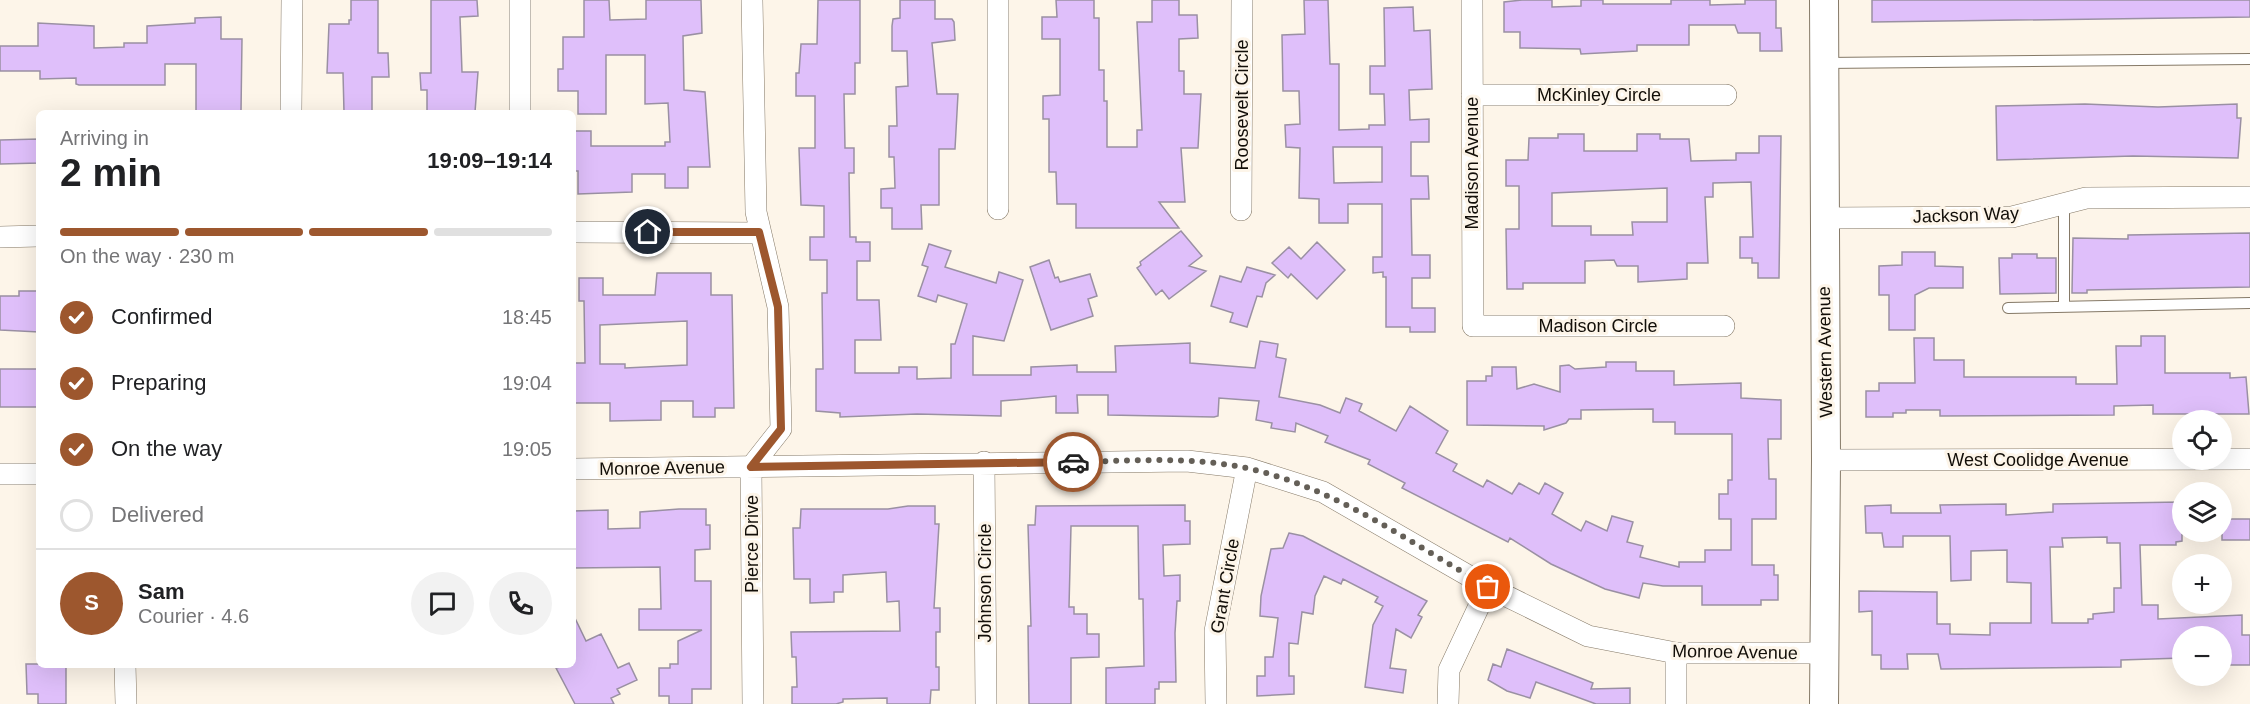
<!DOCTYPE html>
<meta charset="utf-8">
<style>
:root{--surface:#fff;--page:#f2f2f2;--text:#202124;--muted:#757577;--line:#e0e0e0;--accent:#9d572e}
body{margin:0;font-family:Helvetica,sans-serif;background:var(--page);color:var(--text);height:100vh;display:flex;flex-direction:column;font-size:22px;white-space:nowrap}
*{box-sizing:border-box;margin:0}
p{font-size:20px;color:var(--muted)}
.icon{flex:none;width:33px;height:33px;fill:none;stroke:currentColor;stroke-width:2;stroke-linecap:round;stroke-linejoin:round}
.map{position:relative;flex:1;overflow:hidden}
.sheet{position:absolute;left:36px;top:110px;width:540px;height:558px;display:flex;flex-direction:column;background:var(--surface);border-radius:9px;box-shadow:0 6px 24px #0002}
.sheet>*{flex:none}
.buttons{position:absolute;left:2172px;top:410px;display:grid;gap:12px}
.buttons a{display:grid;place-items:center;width:60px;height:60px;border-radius:50%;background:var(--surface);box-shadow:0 6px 24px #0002;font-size:30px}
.pin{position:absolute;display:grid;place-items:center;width:51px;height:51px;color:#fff;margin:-26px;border:3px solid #fff;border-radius:50%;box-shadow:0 2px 6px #0007}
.courier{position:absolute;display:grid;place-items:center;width:60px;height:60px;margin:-30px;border:4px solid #9d572e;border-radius:50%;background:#fff;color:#222;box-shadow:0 2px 8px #0007}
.headline em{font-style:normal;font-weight:700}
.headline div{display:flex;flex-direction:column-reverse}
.headline{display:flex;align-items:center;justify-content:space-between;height:102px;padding:0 24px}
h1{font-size:39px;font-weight:700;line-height:45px}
.bar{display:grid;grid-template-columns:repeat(4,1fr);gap:9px 6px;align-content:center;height:72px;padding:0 24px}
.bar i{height:8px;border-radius:4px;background:var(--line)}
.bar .selected{background:var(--accent)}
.bar p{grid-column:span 4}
.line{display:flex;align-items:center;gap:15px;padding:0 24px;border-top:2px solid var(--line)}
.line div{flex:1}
.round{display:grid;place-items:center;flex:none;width:63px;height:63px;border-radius:32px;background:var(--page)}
ol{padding:0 24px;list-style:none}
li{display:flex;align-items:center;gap:18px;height:66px}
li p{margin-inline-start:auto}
li .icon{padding:6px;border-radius:50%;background:var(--accent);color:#fff;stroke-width:4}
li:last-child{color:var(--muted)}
li i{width:33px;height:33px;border:3px solid var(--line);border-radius:50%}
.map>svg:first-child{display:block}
</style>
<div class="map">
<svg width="2250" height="704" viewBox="0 0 2250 704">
<rect width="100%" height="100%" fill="#fdf5e9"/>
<path fill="#dfbffa" stroke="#9a90a3" stroke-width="1.5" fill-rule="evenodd" d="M351,0h27v53h10l1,24h-17v35h-28l-1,-39h-16l2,-49h20v-4h2z
M431,0h46l1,16 -18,1 2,55h16l-3,40h-48v-22h-6l-1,-17h11z
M584,0h25l1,20 36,-1v-19h55l1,33 -19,3 1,54 21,2 5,75h-22v21h-23v-14h-33v18l-54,2v-23h-5l2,-40h16v15h74v-4h5l-2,-39 -23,1v-49h-39v59h-28v-23h-20v-22h5v-32h21z
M818,0h42v63h-5v31h-11l1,54h9v25h-5l1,64h6v5h14v19h-13v39h22l2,40h-26v33h44v-6h18v12l34,-1v-34h4l12,-40 -29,-9 -2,7 -18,-6 10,-29 -6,-2 7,-21 22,7 -6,16 51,16 3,-11 24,8 -19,61 -31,-5v39h58v-8l46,-2v7h39l-1,-26 54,-2 21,-1v20l65,5 5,-27 18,3 -2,13 10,2 -7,38 41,8 20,8 6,-15 16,6 -3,7 37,20 14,-25 38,25 -12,22 21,11 -4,7 30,16 4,-7 25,14 7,-11 20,11 6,-11 18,10 -11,21 29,17 5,-10 21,10 5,-15 21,6 -6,20 16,4 -3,11 39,10v-5h26v-12h26v-31h-12v-25h9v-14h4v-46h-57v-12h-22v-13l-72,1v9h-12l-3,4 -22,7v-4l-77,-1v-44h19v-5h6v-9h24l1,22 17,-5 26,8v-26l9,-1 6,4 31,-2v-5h30v9h38v14l67,-2v15l40,2v39h-13l1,40h7v40h-24v46h22v10h4v25h-17v5h-59v-19h-39l-20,-3 -4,15 -34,-9 -54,-25 -41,-26 -2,4 -106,-54 3,-5 -37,-19 2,-4 -45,-18 3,-6 -32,-13 -1,9 -24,-4 1,-5 -16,-3 3,-19 -40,-3 -1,18 -4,1 -106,-2v-20h-31l1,18h-22v-17l-55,5v15l-84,-2 -77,3v-4l-24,-2v-42h7l-1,-76h5v-33h-17v-23h14v-31l-23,-1 -2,-57h16v-52h-19v-23h3l2,-29h16z
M900,0h35v19h17l2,3 1,18 -23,3 5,51h21l-3,55h-16v56h-18l1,24h-30v-21h-11v-19l14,-1 -1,-31h-5v-31h8l-1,-39 12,-1 -1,-35h-15v-25l1,-7 7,-1z
M1056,0h38v18h5v52h5v31h3v46h30v-17h5l-5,-108h15v-22h27v15h18l1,23 -19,1v32h5v23h17l-3,54h-17l4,54h-26l20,26h-103v-24h-19l-1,-32h-7v-53h-6v-23l17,-1v-56h-18v-22h15z
M1304,0h24l2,64h9v66l30,-1v-4h16l-1,-31h-14v-28h15l-1,-58 29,-1 1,24 16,-1 2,59 -23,1 1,30 19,-1v23h-18v34h17l1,23h-18l1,56h18v23h-18v30h23v24h-25v-5h-24v-50h-3v-5l-10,1v-16h9v-53h-34v19h-29v-24l-20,-1 1,-50 -14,-1 -1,-22 15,-1 -1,-33h-16l-1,-56 23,-1zM1333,147h49v35l-48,1z
M1522,0h30v7l29,-1v-6h22v4h68v-4h39v5l35,-1v-4h31v28h5l1,23h-22v-18h-22l-3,-8h-46v20h-52v6l-56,3 -1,-5 -60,-1v-16h-16v-30z
M1872,0h378v17l-378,5z
M221,17v22h21l-1,73h-45v-48h-31v21h-86l-3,-1v-6l-36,1v-8h-40v-25h38v-23l56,3v22l30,-1v-4h23v-17l48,-3v-5z
M2085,104l73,3 79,-3v14h4l-3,40 -105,-2 -136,4 -1,-54z
M1558,134h26v17h53v-17h23v5h29l2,22 45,-1v-7h23v-17h22l-2,142h-21v-15h-6v-5h-12v-21h13l-2,-55 -38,1v14h-8l3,66h-21v16l-49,3v-16h-21l-3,-6 -29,1v22h-62v6h-16l-1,-60h13v-43h-13v-26h22l1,-22h29zM1667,188v34h-35l1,13h-42v-9h-39v-33z
M39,139v24l-39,1v-24z
M1181,231l21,25 -13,10 17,5 -37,28 -7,-9 -6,5 -19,-27 4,-3 -1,-3z
M2250,233v54l-163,3v3h-15l1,-55 55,1v-4z
M1317,242l28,28 -28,29 -26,-25 -3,4 -16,-15 17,-16 12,12z
M1902,252h33v14l28,1v21h-34l-14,7v35h-26v-35h-10v-29l23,-1z
M2012,254h25v4h19v35l-56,1 -1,-36h13z
M1049,260l6,18 3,-1 2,5 30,-8 7,22 -9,3 5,17 -42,14 -21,-63z
M1247,267l28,8 -9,8 -4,14 -5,-1 -10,31 -17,-5 3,-9 -22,-7 9,-30 21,6z
M657,273h54v22h21l2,113h-19v9h-22v-16h-32v19l-51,1v-18h-37v-40h12l-1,-62h-5v-23h24v17h52zM687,321v44l-62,3v-4h-25v-39z
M19,291h20v41l-39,-2v-34h19z
M2141,336h24v37h65v5l16,-1 3,37h-96v-9l-39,1v9l-174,1v-6h-34v3h-13v4h-27v-26h13v-8h36l-1,-45h20v22h30v17h112v7h41l-1,-38h25z
M0,369h37v38h-37z
M2182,502v39l-6,1v3h-36l2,60h16v14l84,-4v20h8v30h-28v-29h-40v22l-61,2v7l-180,2 -3,-15h-31l1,15h-27v-14h-9v-44l-13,1v-21l78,1v32h13v10l40,1v-12h41v-40l-24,-1v-32l-36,1v29l-20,1 -1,-45h-47v11h-19l-2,-14h-16l-1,-27 26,-1v8h50l-1,-8 66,-1v11l47,-3v-8zM2107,537v6h13l1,45h-7v24l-21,2v5h-5v4h-36l-2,-76h13l-1,-9z
M1185,505v16h5v23l-27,1 1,31 16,-1v26h-3l-2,32 1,49h-17v7h-4v15h-49v-36l38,-2 -1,-67h-4l-1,-73h-67l-2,81h5v7h13v20h12v23l-28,1v46h-42l-1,-78h3l-3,-101h7l1,-19z
M908,506h27v18h4l-5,84h6v24h-4v35h3v23h-8l-1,14h-43v-6l-44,1v3l-7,2h-44v-17h5l-1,-30h-4l-1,-25 109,-1 -1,-30 -12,1 -1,-30 -43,3v17h-9v10l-24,1v-24h-16l-1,-51h7l1,-19h87z
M679,509h27v16h4v24l-15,1v31h16v108h-19v15h-23v-8h-10v-28h11v-4h8v-23l24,-11h-63v-21h22l-1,-42 -87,1v-57l35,-1v19l32,-1v-16z
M2222,519h28v21h-28z
M1289,533l14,3 124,65 -9,14 4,2 -11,21 -15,-9 -6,39 16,2 -3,23 -38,-6 8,-62 10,-19 -8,-4 3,-5 -35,-18 -2,5 -17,-8 -9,20 -2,18 -11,-2 -4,32 -9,-1v33h5v18l-37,2v-20h8v-19h8l5,-39 -18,-2 1,-20 10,-47 12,-1z
M573,614l13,27 15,-7 17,34 11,-5 8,17 -20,9 3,5 -9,4 3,6h-39l-19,-36 17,-4z
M1507,649l86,34 -2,6 39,-1v16h-34l-60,-22 -6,16 -23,-7 -19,-11 5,-16 8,3z
M26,664h40v40h-28v-10h-11z"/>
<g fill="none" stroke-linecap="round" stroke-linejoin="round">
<defs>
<path id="lane" d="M1824,63l426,-4
M2064,307v-104
M2008,308l242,-5"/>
<path id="street" d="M520,0v112
M752,0l4,212 22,95 3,122 -30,38 2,237
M1472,0l1,326h251
M1472,95h254
M291,112l1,-112
M998,209v-209
M1241,210l1,-210
M1823,218l189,-1 74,-19 164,-1
M573,232l186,1
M0,237l39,-1
M1826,460l424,-1
M984,462l2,242
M573,469l614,-8 60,7 76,24 165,95 100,49 88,17h148
M0,474h39
M125,664l1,40
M1216,704l-1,-73 32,-163
M1448,704l1,-34 39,-83
M1676,704v-51"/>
<path id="secondary" d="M1824,704l2,-244 -2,-460"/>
</defs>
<use href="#lane" stroke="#857967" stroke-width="12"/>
<use href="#street" stroke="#857967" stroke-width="22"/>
<use href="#secondary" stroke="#857967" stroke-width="30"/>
<use href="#lane" stroke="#fff" stroke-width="10"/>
<use href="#street" stroke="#fff" stroke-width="21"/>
<use href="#secondary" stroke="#fff" stroke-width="28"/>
</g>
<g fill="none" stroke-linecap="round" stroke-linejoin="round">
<path stroke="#645f57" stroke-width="6" stroke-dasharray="0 10.8" d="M1073,462c57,-1 117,-6 173,6 88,19 165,75 242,119"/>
<path stroke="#9d572e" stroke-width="8" d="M648,232h111l19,75 3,122 -30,38 322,-5"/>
</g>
<g text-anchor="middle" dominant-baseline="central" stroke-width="6" stroke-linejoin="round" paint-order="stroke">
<g font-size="18" fill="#120e08" stroke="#fdf5e9">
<text x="1599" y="95">McKinley Circle</text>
<text transform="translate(1242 105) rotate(-90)">Roosevelt Circle</text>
<text transform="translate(1472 163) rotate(-90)">Madison Avenue</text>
<text transform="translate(1966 215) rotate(-2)">Jackson Way</text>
<text x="1598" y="326">Madison Circle</text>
<text transform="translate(1825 352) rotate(-91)">Western Avenue</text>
<text x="2038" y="460">West Coolidge Avenue</text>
<text transform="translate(662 468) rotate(-1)">Monroe Avenue</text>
<text transform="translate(752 544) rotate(-90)">Pierce Drive</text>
<text transform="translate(985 583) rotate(-90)">Johnson Circle</text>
<text transform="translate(1225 586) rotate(-80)">Grant Circle</text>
<text transform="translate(1735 652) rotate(1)">Monroe Avenue</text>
</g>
</g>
</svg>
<div class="buttons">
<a><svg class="icon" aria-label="locate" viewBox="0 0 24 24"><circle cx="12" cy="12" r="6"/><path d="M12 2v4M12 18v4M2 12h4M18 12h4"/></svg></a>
<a><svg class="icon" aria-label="layers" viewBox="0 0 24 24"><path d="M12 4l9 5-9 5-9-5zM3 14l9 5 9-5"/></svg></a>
<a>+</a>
<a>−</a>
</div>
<div class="pin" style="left:1488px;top:587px;background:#ea580c"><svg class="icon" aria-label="bag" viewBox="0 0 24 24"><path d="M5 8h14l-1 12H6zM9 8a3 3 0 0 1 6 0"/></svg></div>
<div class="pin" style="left:648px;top:232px;background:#1f2937"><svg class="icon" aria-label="home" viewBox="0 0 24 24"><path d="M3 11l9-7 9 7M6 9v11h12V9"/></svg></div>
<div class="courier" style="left:1073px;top:462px"><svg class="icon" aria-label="car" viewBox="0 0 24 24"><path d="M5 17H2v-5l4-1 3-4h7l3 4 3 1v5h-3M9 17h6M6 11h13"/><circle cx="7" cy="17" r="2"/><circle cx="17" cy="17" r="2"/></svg></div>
<section class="sheet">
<div class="headline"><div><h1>2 min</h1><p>Arriving in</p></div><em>19:09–19:14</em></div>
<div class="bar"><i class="selected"></i><i class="selected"></i><i class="selected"></i><i></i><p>On the way · 230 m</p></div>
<ol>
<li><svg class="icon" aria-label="check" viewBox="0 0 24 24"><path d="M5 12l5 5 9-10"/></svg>Confirmed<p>18:45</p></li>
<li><svg class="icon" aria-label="check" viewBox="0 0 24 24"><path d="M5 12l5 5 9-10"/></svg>Preparing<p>19:04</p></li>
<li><svg class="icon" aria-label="check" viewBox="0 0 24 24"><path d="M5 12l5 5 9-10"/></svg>On the way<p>19:05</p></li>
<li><i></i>Delivered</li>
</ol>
<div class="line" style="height:108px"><b class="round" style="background:var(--accent);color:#fff">S</b><div><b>Sam</b><p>Courier · 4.6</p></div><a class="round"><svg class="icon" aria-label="chat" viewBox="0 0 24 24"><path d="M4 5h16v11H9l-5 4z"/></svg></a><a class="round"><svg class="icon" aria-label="phone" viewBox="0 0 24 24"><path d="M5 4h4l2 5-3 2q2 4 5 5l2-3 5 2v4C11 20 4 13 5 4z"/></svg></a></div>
</section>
</div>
